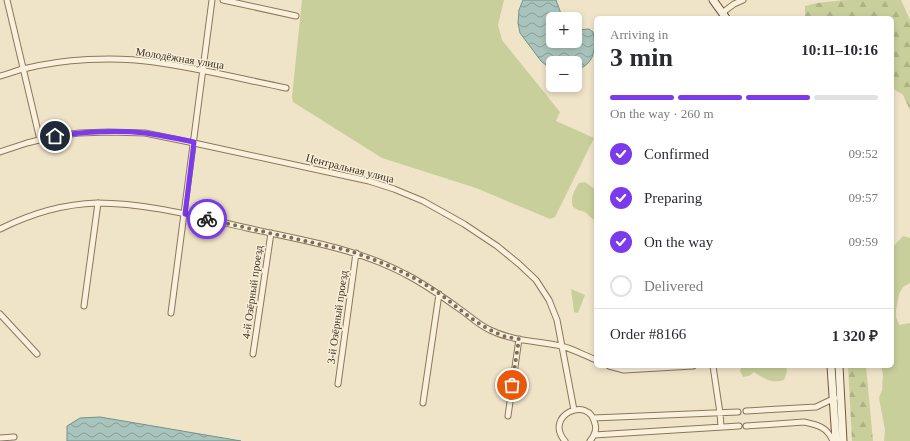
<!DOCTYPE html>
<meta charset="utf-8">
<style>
:root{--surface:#fff;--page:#f7f7f7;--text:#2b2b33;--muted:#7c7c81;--line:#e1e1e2;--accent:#7c3aed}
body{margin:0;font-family:Georgia,serif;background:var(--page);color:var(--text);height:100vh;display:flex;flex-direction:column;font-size:15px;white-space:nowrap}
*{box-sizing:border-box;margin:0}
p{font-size:13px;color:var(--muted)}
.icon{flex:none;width:22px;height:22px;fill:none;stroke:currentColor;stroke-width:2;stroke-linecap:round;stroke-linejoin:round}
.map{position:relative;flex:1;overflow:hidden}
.panel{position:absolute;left:594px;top:16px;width:300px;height:352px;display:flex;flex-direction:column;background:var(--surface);border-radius:6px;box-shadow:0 2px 6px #0003}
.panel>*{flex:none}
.fabs{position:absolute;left:546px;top:12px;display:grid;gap:8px}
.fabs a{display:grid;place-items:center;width:36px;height:36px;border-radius:6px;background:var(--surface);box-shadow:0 2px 6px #0003;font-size:20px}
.pin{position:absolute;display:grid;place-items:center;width:34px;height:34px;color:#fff;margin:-17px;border:2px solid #fff;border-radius:50%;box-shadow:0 1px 4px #0007}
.courier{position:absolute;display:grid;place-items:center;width:40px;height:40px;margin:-20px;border:3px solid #7c3aed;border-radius:50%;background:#fff;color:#222;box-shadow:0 1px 5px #0007}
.overview em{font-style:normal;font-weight:800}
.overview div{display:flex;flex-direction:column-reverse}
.overview{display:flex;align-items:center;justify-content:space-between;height:68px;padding:0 16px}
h1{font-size:26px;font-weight:800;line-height:30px}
.bar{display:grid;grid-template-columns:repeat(4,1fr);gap:6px 4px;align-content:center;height:48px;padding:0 16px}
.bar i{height:5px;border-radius:3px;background:var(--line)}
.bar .selected{background:var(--accent)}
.bar p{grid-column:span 4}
.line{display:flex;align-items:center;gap:10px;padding:0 16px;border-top:1px solid var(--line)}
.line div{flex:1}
ol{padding:0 16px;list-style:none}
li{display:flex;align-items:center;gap:12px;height:44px}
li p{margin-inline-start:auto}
li .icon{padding:4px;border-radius:50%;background:var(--accent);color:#fff;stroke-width:4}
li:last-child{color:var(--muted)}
li i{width:22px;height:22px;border:2px solid var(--line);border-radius:50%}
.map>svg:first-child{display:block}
</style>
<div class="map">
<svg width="910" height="441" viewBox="0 0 910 441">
<defs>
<pattern id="forest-firs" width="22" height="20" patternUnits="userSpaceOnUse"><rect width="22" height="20" fill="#c9cf9b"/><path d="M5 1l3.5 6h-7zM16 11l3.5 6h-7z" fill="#aeb285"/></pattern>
<pattern id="water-waves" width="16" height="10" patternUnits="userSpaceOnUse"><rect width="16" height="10" fill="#a9c4bc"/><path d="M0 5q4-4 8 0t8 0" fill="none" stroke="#8ba098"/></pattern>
</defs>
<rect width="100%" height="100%" fill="#f0e4c8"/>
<path fill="#c9cf9b" d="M302,0h202l-6,25 4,15 58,72 -4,9 38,17 -39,79 -5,2 -74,-31 -94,-30 -89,-56 -1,-5z
M585,182l11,8v32l-11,-10 -7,-2 -5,-3c-3,-9 1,-16 6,-24z
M903,236l7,2v45l-7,4 -4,7 -3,16v7l3,8 11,-2v118h-26l1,-11 -6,-32 3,-8 1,-16 -2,-8h11v-116l1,-3z
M571,289l14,6 -7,18 -4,-1z
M742,366h44c2,5 0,9 -2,14 -13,4 -19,-1 -30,-8l-5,4 -6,1 -3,-6z"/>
<path fill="url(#forest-firs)" d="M845,0h56l9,20v90l-7,-15 -11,-7v-70h-87v-12l12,-3z
M848,366h18l7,75h-21z"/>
<path fill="url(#water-waves)" stroke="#6f938a" d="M523,0h33l7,19h-10v22h22v-11l14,-1 4,3c2,11 3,24 -6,32 -3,3 -8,5 -12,7v-8h-22v8l-12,-10 -21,-28 -2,-10 1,-13z
M100,417l141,24h-174v-15l13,-8z"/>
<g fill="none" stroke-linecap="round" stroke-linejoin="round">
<defs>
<path id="street" d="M7,0l33,140
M223,0l73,16
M722,13l12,-9 9,-4
M0,76c8,-2 15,-5 23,-7 40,-10 90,-13 131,-7 44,6 88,17 132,26
M0,152l27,-9 28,-7 24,-3 30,-1 36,1 49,10 175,38 25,8 29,12 41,23 33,22 22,18 17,16 13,20 8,20 17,90
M0,229c30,-15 63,-25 97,-26 51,0 101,14 150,25 54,12 109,20 158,46 20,10 38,23 56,36 10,7 18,15 29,20 22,11 47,11 71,16 10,2 25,10 35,14
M84,306l14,-103
M171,313l41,-313
M0,314l37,40
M253,354l18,-121
M609,366l15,4 69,-4
M713,366l7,47 1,14
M338,384l18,-131
M423,403l16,-109
M746,411l70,-4 19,-9
M508,416l11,-77
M593,418l145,-6
M746,426l58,-4c14,3 23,5 29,19
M594,435l145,-9
M0,438l14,-1
M565,441c-22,-25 24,-47 30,-17 2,6 -1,12 -5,17"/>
<path id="secondary" d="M713,0l13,18
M831,366l5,75
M839,366l4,75"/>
</defs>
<use href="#street" stroke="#8d765c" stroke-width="7"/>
<use href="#secondary" stroke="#6f573f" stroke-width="9"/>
<use href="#street" stroke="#faf1dc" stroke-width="5"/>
<use href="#secondary" stroke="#faf1dc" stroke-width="7"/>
</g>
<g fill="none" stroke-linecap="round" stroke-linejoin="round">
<path stroke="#7c6e5b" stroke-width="4" stroke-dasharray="0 7.2" d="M207,219l143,32c29,10 58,22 84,39 24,16 44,38 73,47 3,1 8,1 12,2l-7,46"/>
<path stroke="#7c3aed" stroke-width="5" d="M55,136c29,-4 60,-6 90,-3 16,2 33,6 49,9l-9,72 22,5"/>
</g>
<g text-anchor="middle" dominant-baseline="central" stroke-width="3" stroke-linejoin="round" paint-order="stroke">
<g font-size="11" fill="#3d2e20" stroke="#f7eed8">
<text transform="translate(180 58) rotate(9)">Молодёжная улица</text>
<text transform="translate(350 168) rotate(14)">Центральная улица</text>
<text transform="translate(252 292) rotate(-82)">4-й Озёрный проезд</text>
<text transform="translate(337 317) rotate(-82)">3-й Озёрный проезд</text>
</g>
</g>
</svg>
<div class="fabs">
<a>+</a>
<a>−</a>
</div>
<div class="pin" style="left:512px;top:385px;background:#ea580c"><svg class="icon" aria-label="bag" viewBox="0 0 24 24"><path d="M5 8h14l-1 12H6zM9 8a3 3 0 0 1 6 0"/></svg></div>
<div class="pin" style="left:55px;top:136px;background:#1f2937"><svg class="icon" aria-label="home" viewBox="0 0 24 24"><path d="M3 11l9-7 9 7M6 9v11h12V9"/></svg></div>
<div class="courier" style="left:207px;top:219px"><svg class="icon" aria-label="bike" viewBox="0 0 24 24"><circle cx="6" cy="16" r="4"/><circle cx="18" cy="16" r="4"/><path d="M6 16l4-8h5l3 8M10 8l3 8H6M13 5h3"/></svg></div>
<section class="panel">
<div class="overview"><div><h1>3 min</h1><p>Arriving in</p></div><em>10:11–10:16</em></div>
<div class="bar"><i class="selected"></i><i class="selected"></i><i class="selected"></i><i></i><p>On the way · 260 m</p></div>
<ol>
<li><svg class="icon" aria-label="check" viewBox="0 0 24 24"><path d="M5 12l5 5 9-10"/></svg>Confirmed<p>09:52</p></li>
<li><svg class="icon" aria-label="check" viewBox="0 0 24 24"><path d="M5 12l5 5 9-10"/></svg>Preparing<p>09:57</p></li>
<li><svg class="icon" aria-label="check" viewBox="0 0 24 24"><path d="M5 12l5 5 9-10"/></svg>On the way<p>09:59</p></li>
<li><i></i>Delivered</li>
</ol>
<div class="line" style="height:52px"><div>Order #8166</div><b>1 320 ₽</b></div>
</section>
</div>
